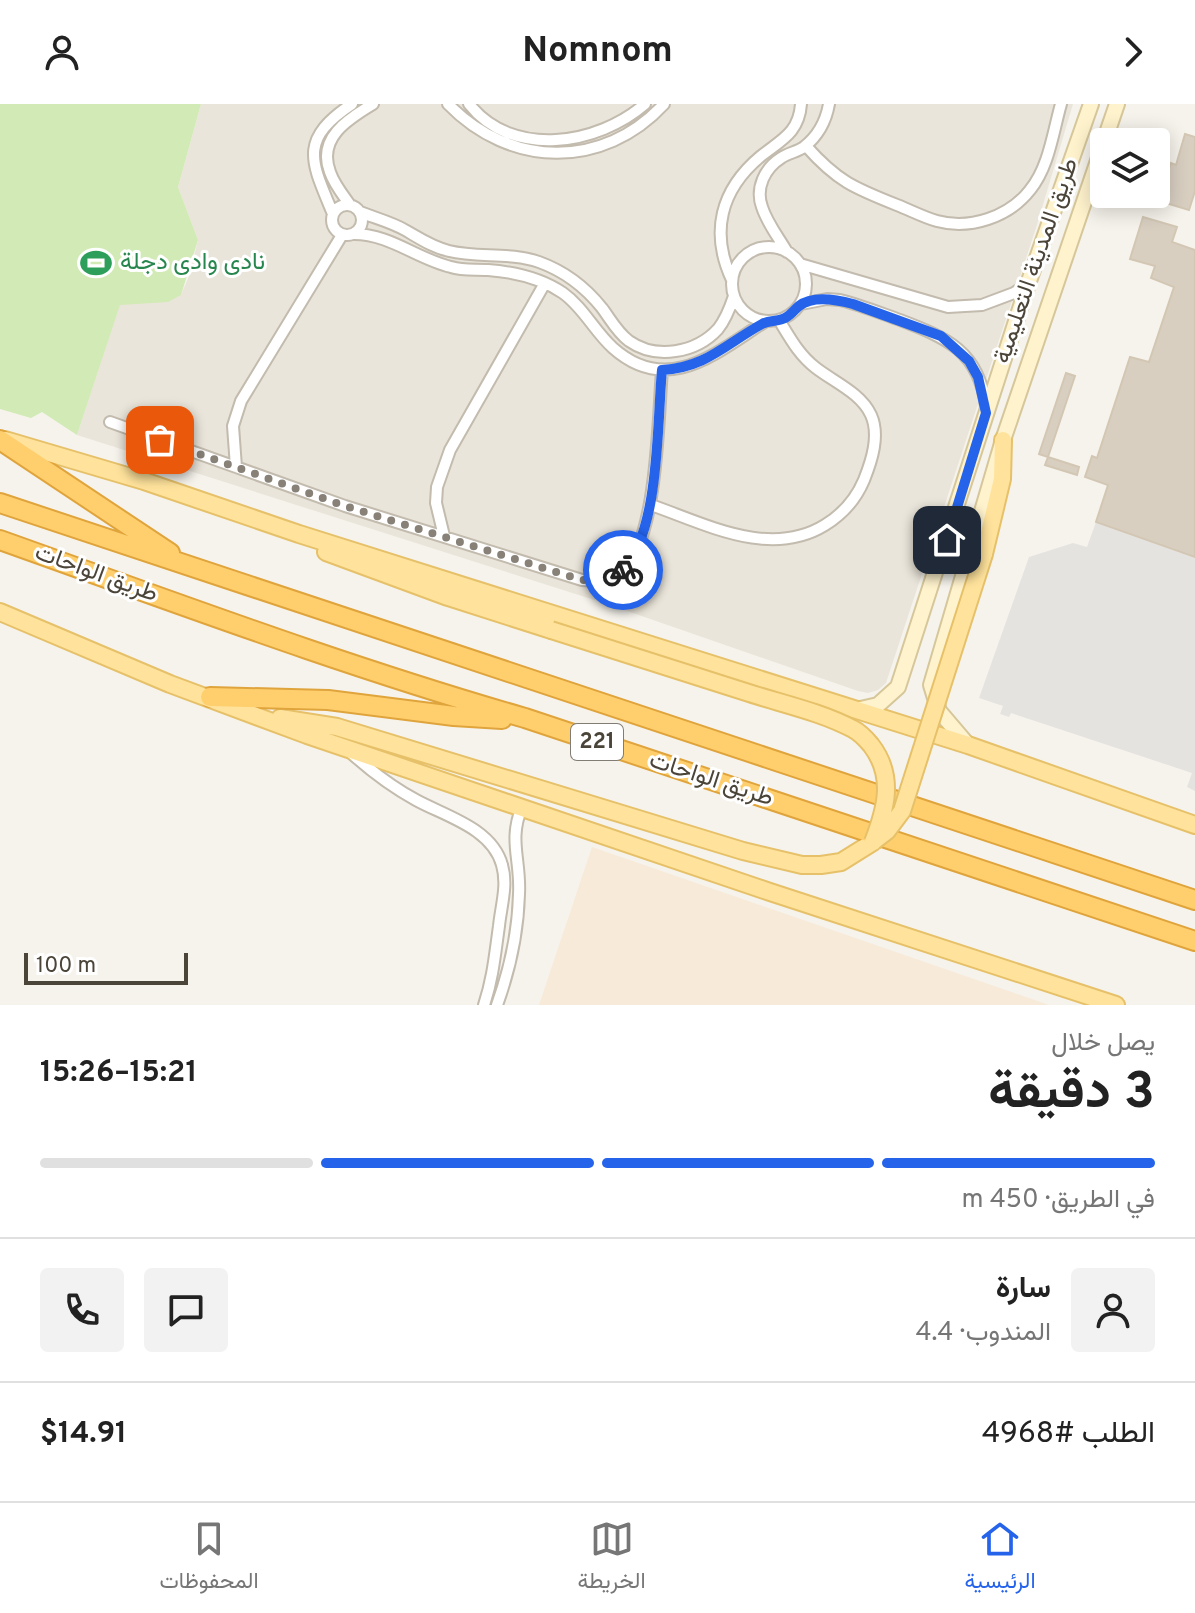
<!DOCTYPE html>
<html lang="ar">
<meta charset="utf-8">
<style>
:root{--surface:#fff;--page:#f2f2f2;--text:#222;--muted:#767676;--line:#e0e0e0;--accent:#2563eb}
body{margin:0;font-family:Overpass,Vazirmatn,sans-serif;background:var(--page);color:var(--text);direction:rtl;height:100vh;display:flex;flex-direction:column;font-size:30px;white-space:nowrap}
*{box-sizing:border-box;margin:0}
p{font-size:26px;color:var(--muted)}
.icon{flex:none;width:44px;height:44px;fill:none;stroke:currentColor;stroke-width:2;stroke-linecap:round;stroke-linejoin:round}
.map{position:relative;height:901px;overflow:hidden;direction:ltr}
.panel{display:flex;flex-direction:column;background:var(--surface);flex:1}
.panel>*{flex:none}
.controls{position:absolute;left:1090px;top:24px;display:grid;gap:16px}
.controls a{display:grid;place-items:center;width:80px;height:80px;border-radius:8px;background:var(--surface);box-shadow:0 4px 20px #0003;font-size:40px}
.scale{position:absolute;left:24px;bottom:20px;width:164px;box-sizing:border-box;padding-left:8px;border:4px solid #4b4439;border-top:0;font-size:22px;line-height:28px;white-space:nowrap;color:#4b4439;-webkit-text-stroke:6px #fff;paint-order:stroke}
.pin{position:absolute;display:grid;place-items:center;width:68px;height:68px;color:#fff;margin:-34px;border-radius:16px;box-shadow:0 4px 12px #0006}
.courier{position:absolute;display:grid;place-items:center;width:80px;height:80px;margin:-40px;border:6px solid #2563eb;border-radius:50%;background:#fff;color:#222;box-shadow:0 2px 10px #0007}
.summary em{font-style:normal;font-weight:700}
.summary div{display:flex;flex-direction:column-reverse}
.summary{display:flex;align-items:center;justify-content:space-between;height:136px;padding:0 40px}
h1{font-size:52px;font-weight:700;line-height:60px}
.bar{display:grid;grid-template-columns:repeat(4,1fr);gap:12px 8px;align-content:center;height:96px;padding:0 40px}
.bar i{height:10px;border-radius:6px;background:var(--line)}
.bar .active{background:var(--accent)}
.bar p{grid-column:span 4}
.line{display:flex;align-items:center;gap:20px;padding:0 40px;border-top:2px solid var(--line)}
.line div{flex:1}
.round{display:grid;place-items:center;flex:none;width:84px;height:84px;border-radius:8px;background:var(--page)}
header{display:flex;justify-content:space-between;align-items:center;height:104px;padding:0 40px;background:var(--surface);font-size:36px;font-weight:700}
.tab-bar{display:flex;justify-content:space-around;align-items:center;height:112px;border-top:2px solid var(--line);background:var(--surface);font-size:22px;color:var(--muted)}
.tab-bar a{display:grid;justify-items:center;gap:4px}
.tab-bar .active{color:var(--accent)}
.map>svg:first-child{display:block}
</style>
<header><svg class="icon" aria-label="forward" viewBox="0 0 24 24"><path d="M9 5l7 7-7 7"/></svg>Nomnom<svg class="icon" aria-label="person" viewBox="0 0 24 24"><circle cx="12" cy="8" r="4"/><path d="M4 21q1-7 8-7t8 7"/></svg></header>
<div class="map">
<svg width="1195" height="901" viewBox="0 0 1195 901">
<rect width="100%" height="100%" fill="#f6f3ec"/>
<path fill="#eae5da" d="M201,0h872l-37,124 -150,455 -8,7 -10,3 -10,-2 -251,-87 -530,-169 43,-131 61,-9 8,-19 9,-36 -20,-53z"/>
<path fill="#f7ead8" d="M592,743l457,158h-510z"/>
<path fill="#d2eab5" d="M0,0h201l-23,83 20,53 -17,55 -13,7 -48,3 -43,130 -35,-23 -11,6 -31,-9z"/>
<path fill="#e5e3e0" d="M1096,418l99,35v234l-8,-4 5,-14 -181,-60 -2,4 -9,-3 3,-8 -24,-8 50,-141 44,-14 14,4z"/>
<path fill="#d8cfc1" stroke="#d3c7b4" stroke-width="2" d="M1185,30l10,3v54l-6,19 -33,-10v-29l11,4 4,-12 5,2z
M1143,113l34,10 -5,15 23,8v307l-99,-35 12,-37 -23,-8 7,-21 5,2 33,-101 19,5 25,-75 -23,-9 4,-12 -25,-7z
M1066,269l9,3 -27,81 -9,-3z
M1048,353l31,10 -2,8 -32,-10z"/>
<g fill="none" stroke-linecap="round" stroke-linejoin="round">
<defs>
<path id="street" d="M448,0c62,64 155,66 216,0
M469,0c43,55 129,41 176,0
M806,42c31,35 48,42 91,59 13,5 26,12 40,16 33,9 72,-4 93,-31 19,-23 23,-58 31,-86
M332 116a15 15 0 1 1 30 0a15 15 0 1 1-30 0Z
M350,101c-7,-10 -16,-21 -20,-33 -13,-34 18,-53 43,-68
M360,108c15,6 31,10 45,18 14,8 27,17 44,21 29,7 61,1 90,11 25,9 47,26 63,46 9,12 15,24 27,33 27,19 67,12 89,-12 8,-10 12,-21 16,-33
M333,110c-22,-53 -35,-74 19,-110
M354,130c36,0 63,25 97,33 12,4 25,2 37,3 26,2 53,8 75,23 21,15 31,38 50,55 55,49 104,4 153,-27
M732 180a37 37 0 1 1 74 0a37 37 0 1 1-74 0Z
M787,148c-8,-14 -20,-29 -25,-45 -7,-19 3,-39 19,-49 7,-5 16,-6 23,-11 14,-11 22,-26 25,-43
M800,160l148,43 34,-2 32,-12 14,-9
M732,176c-22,-47 -12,-90 29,-124 20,-16 38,-23 40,-52
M801,200l26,-5 13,1c21,5 40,13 60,20 47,18 79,31 86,87
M110,318l235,84 237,74c13,1 26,2 37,-6 39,-27 39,-158 43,-204
M236,363l-3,-41 8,-25 101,-166
M651,401c55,19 119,54 174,20 18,-11 31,-26 39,-45 8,-20 16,-45 7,-65 -10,-22 -37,-33 -55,-47 -17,-13 -26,-30 -37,-48
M444,432l-8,-33 1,-16 13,-37 95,-167
M351,649c20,18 41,34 65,47 29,16 76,28 86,65 6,20 -1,41 -3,61 -4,28 -6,52 -15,79
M497,901c13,-36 21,-73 22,-111 2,-34 -11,-54 3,-87"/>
<path id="secondary" d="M1104,38l13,-38
M856,606l22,-5 20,-18 130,-403 63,-180
M968,641l-29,-34 -8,-26 72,-245 101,-297"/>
<path id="primary" d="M5,336l139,41 155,53 669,211 227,80
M326,448l122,45 103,33
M984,450l18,-75 1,-39
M0,508l170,72 137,51 463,157 346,113
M280,614l57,9 406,124 59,14h19l20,-3 32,-20"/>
<path id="highway" d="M0,336l170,113
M0,399l1195,397
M0,436c174,62 347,127 525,178l670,223
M210,593l118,3 126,16 48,3"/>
</defs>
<use href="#street" stroke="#c2bbae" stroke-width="14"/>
<use href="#secondary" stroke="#d6c79b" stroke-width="18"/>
<use href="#primary" stroke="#e6c16a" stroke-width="20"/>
<use href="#highway" stroke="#e0a43c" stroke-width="22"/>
<use href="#street" stroke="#fff" stroke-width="10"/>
<use href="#secondary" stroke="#fff3cd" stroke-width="14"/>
<use href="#primary" stroke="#ffe39c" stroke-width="16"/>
<use href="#highway" stroke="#ffcf6e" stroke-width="18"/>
<defs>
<path id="primary-bridge" d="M551,526c66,21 132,42 198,63 34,11 72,19 104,36 6,3 13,10 18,16 24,31 15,64 2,97
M874,737l13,-10 15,-20 82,-257"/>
</defs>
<use href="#primary-bridge" stroke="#e6c16a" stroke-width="20" stroke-linecap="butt"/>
<use href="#primary-bridge" stroke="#ffe39c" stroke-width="16"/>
</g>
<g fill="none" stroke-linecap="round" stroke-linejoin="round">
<path stroke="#878178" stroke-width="8" stroke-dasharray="0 14.4" d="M160,336l185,66 237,74 27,-1 14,-9"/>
<path stroke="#2563eb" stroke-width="10" d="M623,466c37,-39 34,-148 39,-200 43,-2 64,-26 100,-46 7,-4 15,-2 23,-6 6,-3 9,-8 14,-12 14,-11 39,-6 54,-2l88,32 28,25 9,16 8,36 -39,127"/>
</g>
<defs>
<symbol id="stadium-bare" viewBox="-9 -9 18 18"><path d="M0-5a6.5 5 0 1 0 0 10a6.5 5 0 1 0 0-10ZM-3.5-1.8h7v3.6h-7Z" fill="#2e9e5b" stroke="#fff" stroke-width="2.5" paint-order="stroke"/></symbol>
</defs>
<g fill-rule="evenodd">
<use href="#stadium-bare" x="74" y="137" width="44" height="44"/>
</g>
<g text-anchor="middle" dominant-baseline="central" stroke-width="6" stroke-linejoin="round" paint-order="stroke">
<rect fill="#fff" stroke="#817c74" stroke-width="2" x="571" y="620" width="52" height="36" rx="6"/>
<g font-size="22" font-weight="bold" fill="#4b4439">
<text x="597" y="638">221</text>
</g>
<g font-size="24" fill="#4b4439" stroke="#fff">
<text transform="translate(1037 157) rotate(-71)">طريق المدينة التعليمية</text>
<text transform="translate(96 470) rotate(20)">طريق الواحات</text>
<text transform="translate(711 676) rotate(18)">طريق الواحات</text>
</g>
<g font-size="24" fill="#27864d" stroke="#fff" text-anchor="start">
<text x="120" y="159">نادى وادى دجلة</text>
</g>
</g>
</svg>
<div class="controls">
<a><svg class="icon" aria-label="layers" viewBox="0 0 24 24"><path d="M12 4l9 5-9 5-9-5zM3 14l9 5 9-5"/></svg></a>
</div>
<div class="scale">100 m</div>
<div class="pin" style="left:160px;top:336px;background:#ea580c"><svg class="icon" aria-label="bag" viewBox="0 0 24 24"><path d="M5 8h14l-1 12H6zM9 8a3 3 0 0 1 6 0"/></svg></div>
<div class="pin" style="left:947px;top:436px;background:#1f2937"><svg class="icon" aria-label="home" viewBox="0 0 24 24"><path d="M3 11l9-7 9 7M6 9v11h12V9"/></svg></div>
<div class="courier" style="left:623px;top:466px"><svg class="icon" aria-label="bike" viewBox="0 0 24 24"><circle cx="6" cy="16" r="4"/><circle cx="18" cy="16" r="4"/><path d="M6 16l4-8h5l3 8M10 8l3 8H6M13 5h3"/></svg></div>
</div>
<section class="panel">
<div class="summary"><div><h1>3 دقيقة</h1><p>يصل خلال</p></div><em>15:21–15:26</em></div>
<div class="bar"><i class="active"></i><i class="active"></i><i class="active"></i><i></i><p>في الطريق · 450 m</p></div>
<div class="line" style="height:144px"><a class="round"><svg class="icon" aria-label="person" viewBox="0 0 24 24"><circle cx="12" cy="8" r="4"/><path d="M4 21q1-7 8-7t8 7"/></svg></a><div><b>سارة</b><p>المندوب · 4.4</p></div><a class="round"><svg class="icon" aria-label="chat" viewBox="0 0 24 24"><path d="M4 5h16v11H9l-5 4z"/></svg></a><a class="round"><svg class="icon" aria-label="phone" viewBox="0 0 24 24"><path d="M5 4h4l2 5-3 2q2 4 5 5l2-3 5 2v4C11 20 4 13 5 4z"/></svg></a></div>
<div class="line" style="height:104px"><div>الطلب #4968</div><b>$14.91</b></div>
</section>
<nav class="tab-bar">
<a class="active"><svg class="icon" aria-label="home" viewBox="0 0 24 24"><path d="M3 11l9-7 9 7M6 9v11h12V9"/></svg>الرئيسية</a>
<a><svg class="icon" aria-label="map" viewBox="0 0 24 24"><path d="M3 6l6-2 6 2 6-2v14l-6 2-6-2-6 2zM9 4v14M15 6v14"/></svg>الخريطة</a>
<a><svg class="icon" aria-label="saved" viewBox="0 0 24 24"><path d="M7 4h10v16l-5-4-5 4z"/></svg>المحفوظات</a>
</nav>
